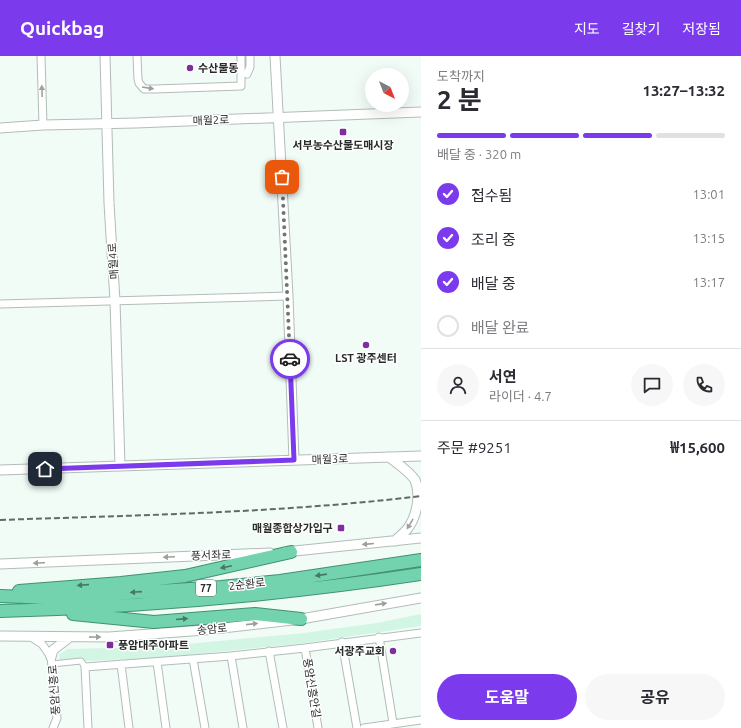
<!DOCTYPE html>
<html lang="ko">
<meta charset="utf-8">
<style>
:root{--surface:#fff;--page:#f7f7f7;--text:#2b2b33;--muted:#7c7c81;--line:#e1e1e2;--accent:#7c3aed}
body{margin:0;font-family:Ubuntu,"Noto Sans KR",sans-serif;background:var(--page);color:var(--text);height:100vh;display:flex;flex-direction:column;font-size:15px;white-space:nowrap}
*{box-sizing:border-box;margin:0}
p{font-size:13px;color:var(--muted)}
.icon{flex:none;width:22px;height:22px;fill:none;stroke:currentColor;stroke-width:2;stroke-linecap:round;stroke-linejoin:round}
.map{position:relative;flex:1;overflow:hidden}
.details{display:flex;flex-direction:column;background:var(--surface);width:320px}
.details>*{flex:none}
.needle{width:26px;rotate:138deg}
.buttons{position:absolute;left:365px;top:12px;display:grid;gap:8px}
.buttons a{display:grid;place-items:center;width:44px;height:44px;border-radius:50%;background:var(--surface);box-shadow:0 4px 16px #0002;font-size:20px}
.pin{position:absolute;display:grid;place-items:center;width:34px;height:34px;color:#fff;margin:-17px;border-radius:8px;box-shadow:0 2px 6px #0006}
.courier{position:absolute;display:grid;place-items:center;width:40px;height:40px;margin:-20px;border:3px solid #7c3aed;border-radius:50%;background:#fff;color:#222;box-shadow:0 1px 5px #0007}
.head em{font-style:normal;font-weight:700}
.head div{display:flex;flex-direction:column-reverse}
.head{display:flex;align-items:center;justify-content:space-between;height:68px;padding:0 16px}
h1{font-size:26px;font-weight:700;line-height:30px}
.bar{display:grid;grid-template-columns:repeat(4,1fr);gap:6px 4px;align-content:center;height:48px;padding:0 16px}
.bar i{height:5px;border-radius:3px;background:var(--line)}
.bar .active{background:var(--accent)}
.bar p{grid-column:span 4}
.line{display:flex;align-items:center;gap:10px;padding:0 16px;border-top:1px solid var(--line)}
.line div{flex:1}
.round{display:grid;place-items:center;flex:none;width:42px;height:42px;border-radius:21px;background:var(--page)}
ol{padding:0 16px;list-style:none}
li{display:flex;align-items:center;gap:12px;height:44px}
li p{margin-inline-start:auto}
li .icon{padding:4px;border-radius:50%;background:var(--accent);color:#fff;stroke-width:4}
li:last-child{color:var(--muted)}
li i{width:22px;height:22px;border:2px solid var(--line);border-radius:50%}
.action{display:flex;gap:8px;margin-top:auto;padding:8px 16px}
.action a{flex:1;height:46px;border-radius:24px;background:var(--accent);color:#fff;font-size:16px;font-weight:700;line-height:46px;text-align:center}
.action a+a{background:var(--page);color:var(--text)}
header{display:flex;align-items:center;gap:24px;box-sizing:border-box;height:56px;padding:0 20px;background:var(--accent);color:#fff}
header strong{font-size:19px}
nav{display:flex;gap:22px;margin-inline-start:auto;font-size:14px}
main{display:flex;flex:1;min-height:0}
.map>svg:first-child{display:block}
</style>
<header>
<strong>Quickbag</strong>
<nav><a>지도</a><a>길찾기</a><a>저장됨</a></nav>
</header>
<main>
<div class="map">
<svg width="421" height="672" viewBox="0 0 421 672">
<rect width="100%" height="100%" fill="#f1fcf7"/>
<path fill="#d2f5e4" d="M421,558v12l-116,17 -148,15 -71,3 -4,-3 -22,2 -1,-5 8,-6 89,-2 148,-14 73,-10z"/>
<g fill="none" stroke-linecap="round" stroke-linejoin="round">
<defs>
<path id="pedestrian" d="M52,608l29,-3 4,6"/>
<path id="minor" d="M41,0l2,69
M137,0l1,23 1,4 5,6h11l86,-3v-30
M247,18l3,-7v-11
M0,248l288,-8
M31,581l11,7 9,13 6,61 -4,10
M379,581l14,86
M342,586l15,86
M305,592l13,80
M269,595l14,77
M231,600l12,72
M193,603l12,69
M157,606l9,66
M121,608l8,64
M88,672l-3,-61 146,-11 74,-8 116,-15
M364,672l57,-8"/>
<path id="tertiary" d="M105,0l4,147 6,98 5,165
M275,0l13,240 6,164
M0,72l43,-3 93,-2 285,-11
M389,401c9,7 20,14 26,23 6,14 2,36 -7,48 -4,5 -9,9 -13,13
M0,414l421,-14
M285,496l136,-14
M0,508l270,-11
M0,580l109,1 96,-7 96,-11 120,-21
M51,601l2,-7 17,-13"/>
<path id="trunk" d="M19,535l102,-8 64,-7 106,-24
M0,540l51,2 170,-11 59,-6 141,-21
M0,555c141,-4 282,-16 421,-37
M73,558l81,8 101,-8 46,5"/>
</defs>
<use href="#pedestrian" stroke="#b2bdb8" stroke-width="7"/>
<use href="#minor" stroke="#b2bdb8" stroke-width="9"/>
<use href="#tertiary" stroke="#b2bdb8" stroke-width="11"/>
<use href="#trunk" stroke="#419172" stroke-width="14"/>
<use href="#pedestrian" stroke="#fff" stroke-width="5"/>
<use href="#minor" stroke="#fff" stroke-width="7"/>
<use href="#tertiary" stroke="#fff" stroke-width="9"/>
<use href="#trunk" stroke="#72d3ae" stroke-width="12"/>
<path stroke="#636967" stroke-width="2" stroke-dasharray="6 3" stroke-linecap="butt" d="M0,464c140,-5 281,-7 421,-24"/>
</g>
<defs><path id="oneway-solid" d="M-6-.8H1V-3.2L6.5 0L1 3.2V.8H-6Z"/></defs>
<g fill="#9ea09f">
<use href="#oneway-solid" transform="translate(148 32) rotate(9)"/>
<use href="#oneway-solid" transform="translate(42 35) rotate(-92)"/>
<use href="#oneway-solid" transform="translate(410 468) rotate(121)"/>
<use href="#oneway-solid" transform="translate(368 488) rotate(175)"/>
<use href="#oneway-solid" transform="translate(169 501) rotate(178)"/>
<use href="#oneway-solid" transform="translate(39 507) rotate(178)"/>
<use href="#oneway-solid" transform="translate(381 548) rotate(-8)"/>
<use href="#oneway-solid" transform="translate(252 568) rotate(-6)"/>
<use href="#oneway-solid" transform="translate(95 581) rotate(-1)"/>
</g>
<g fill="#497765">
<use href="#oneway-solid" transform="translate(226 511) rotate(168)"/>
<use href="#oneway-solid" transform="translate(321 519) rotate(172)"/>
<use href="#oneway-solid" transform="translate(83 529) rotate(176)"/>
<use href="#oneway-solid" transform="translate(136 536) rotate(176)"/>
<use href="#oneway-solid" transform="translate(182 563) rotate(-5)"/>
</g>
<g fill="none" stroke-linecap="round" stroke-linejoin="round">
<path stroke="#6e7572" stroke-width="4" stroke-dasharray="0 7.2" d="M282,121l8,182"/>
<path stroke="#7c3aed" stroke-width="5" d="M45,413l249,-9 -4,-101"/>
</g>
<g fill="#7e2e9e" stroke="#fff" stroke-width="1.5">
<circle cx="190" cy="12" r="4"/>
<rect x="339" y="72" width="8" height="8" rx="2"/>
<circle cx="366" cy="289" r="4"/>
<rect x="337" y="468" width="8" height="8" rx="2"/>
<rect x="106" y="585" width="8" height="8" rx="2"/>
<circle cx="393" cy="595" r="4"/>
</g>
<g text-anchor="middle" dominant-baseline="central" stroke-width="3" stroke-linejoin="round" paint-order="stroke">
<rect fill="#fff" stroke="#686b6a" stroke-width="1" x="196" y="524" width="20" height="16" rx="3"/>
<g font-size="10" font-weight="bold" fill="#282c2a">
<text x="206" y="532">77</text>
</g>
<g font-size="11" font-weight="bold" fill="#282c2a" stroke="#fff" text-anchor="start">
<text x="198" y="12">수산물동</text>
<text x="343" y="89" text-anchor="middle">서부농수산물도매시장</text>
<text x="366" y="302" text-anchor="middle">LST 광주센터</text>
<text x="333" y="472" text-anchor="end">매월종합상가입구</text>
<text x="118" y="589">풍암대주아파트</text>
<text x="385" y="595" text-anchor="end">서광주교회</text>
</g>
<g font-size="11" fill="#282c2a" stroke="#fff">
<text transform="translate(211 64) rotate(-2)">매월2로</text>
<text transform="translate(113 205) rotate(-94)">매월4로</text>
<text transform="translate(330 403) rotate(-2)">매월3로</text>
<text transform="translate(211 499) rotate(-2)">풍서좌로</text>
<text transform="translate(247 528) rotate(-6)">2순환로</text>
<text transform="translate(212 573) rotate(-6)">송암로</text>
<text transform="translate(312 632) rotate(81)">풍암신흥안길</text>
<text transform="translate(54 634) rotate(-94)">풍암신흥로</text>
</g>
</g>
</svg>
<div class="buttons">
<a><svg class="needle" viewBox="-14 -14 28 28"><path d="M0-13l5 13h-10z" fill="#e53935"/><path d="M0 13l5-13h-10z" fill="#7c7c81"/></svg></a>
</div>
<div class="pin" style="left:282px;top:121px;background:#ea580c"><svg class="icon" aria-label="bag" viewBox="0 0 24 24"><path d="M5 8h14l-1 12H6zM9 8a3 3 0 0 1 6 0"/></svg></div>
<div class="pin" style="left:45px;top:413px;background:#1f2937"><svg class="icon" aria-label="home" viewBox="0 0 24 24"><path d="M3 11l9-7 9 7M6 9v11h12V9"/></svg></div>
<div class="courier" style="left:290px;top:303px"><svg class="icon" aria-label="car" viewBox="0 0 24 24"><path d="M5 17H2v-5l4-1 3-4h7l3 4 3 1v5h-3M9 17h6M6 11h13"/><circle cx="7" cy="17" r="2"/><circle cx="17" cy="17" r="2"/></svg></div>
</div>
<section class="details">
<div class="head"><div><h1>2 분</h1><p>도착까지</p></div><em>13:27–13:32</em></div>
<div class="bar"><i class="active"></i><i class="active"></i><i class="active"></i><i></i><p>배달 중 · 320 m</p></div>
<ol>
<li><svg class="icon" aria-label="check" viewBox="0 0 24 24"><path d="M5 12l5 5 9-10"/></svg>접수됨<p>13:01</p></li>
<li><svg class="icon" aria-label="check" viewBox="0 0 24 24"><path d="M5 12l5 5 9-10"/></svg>조리 중<p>13:15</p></li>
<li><svg class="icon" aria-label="check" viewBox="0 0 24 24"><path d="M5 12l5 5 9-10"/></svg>배달 중<p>13:17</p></li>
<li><i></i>배달 완료</li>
</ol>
<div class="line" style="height:72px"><a class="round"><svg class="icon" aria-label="person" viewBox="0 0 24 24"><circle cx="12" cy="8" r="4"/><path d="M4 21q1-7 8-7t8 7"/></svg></a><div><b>서연</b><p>라이더 · 4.7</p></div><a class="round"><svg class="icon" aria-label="chat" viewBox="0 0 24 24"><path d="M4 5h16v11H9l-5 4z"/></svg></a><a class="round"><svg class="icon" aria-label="phone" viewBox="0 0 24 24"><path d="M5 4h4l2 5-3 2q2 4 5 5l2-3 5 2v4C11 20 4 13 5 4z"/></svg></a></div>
<div class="line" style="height:52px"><div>주문 #9251</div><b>₩15,600</b></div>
<div class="action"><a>도움말</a><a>공유</a></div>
</section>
</main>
